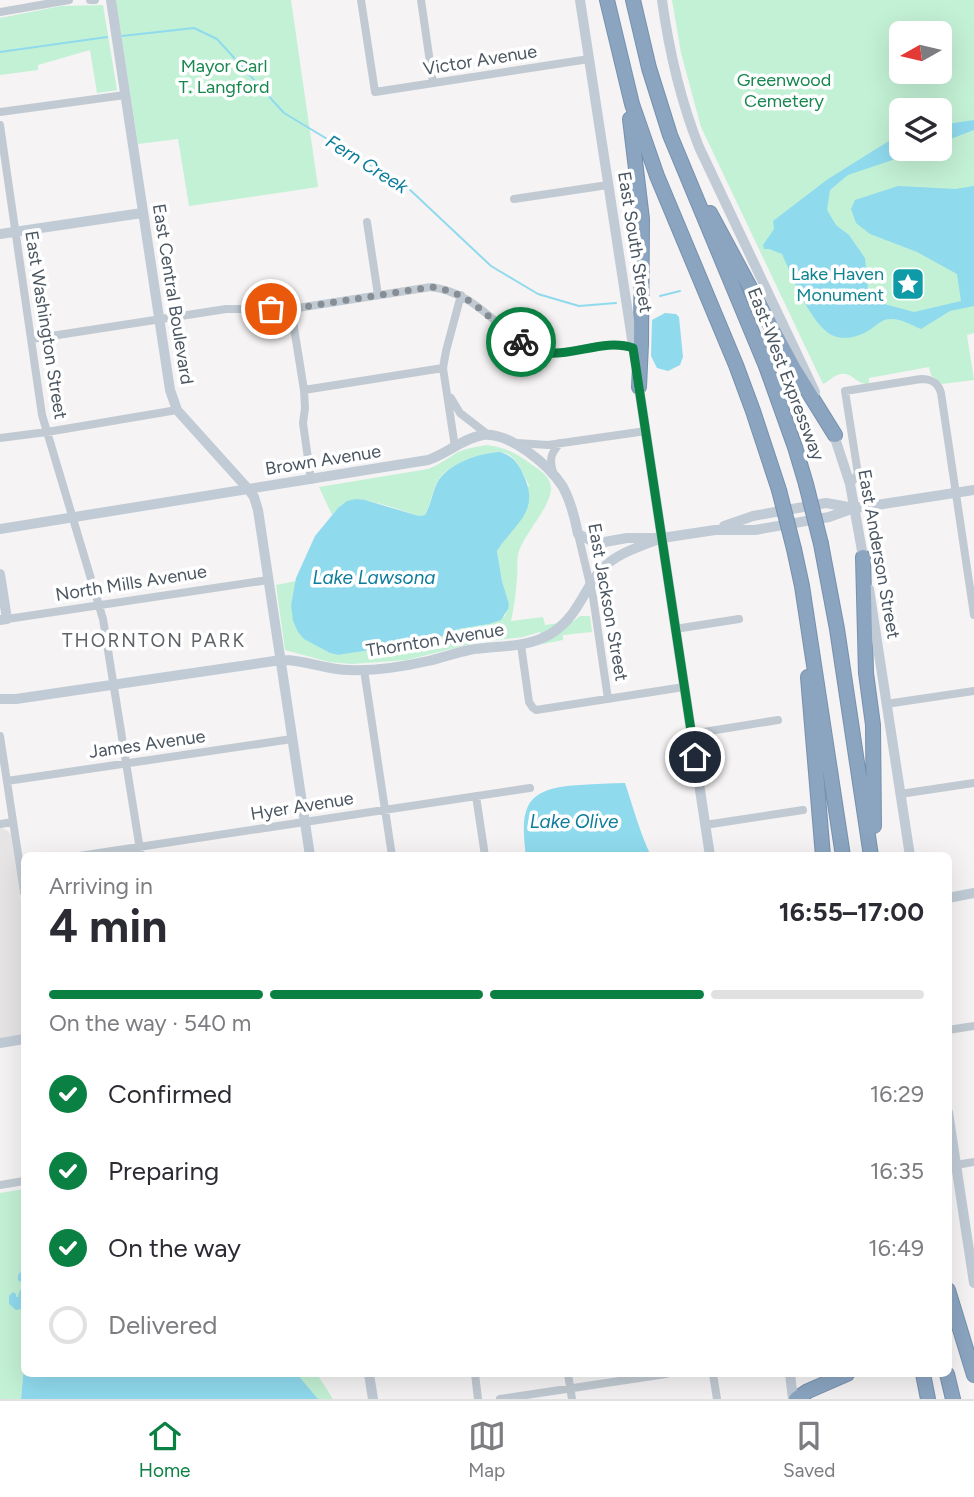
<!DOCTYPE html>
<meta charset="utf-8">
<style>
:root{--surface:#fff;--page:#f2f2f3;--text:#2b2b33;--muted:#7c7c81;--line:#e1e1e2;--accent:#0b8043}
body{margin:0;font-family:Figtree,sans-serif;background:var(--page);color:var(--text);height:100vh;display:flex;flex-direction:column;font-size:26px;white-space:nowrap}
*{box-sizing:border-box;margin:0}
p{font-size:23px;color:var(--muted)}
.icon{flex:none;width:38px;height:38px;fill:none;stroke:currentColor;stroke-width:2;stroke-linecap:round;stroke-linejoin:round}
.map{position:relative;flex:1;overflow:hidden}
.details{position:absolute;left:21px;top:852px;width:931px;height:525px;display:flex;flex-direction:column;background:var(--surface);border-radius:10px;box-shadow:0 7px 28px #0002}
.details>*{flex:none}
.needle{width:46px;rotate:262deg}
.tools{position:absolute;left:889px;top:21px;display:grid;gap:14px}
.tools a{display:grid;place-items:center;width:63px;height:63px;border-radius:10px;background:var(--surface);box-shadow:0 7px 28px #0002;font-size:35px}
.pin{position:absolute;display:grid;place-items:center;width:60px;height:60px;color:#fff;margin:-30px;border:4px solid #fff;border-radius:50%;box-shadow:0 2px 7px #0007}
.courier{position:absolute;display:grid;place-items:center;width:70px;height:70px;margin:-35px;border:5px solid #0b8043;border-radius:50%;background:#fff;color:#222;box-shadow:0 2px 9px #0007}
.headline em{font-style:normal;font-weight:700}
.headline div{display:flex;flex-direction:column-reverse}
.headline{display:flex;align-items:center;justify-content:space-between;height:119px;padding:0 28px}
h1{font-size:46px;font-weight:700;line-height:52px}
.bar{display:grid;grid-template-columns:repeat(4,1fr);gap:10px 7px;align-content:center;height:84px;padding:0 28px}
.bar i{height:9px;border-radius:5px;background:var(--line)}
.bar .current{background:var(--accent)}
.bar p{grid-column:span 4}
ol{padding:0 28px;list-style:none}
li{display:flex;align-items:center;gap:21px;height:77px}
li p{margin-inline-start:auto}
li .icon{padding:7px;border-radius:50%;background:var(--accent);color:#fff;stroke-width:4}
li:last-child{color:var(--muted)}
li i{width:38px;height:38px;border:4px solid var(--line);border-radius:50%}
.tabs{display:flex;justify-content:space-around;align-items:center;height:98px;border-top:2px solid var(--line);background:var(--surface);font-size:19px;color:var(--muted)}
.tabs a{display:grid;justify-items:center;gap:4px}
.tabs .current{color:var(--accent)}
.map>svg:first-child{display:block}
</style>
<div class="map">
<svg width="974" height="1399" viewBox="0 0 974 1399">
<rect width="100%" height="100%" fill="#f5f3f3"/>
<path fill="#e6e4e5" d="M0,827l8,4 3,4 13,87v114l-24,3z"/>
<path fill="#c3f1d5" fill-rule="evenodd" d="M116,0h175l27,187 -129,19 -11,-67 -40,5z
M672,0h302v333l-7,2 7,45 -32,4 -11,-9 -2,-8 -60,11v6c-14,1 -17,-15 -32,-9 -5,2 -9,7 -14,9l-122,-257 -20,-74zM901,33h39v39h-39zM901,110h39v39h-39z
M103,5l14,85 -20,3 -7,-43 -52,15v5l-38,5v-57l61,-12z
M486,445c19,2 30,8 45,19 7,5 16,10 19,19 7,17 -25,49 -31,68 -3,8 -1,18 -2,27 -1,15 -3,29 -6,43l32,-4 2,8 29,-4 6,-5h10l2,16 -29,3v5l-20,4 -3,-12 -17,5 -44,5 -72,18 -55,4 -23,-2 -44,-12 -9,-65 20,-4 -5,24 27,41 12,7 8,2 26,-4 11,-4 12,2 14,4 19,-4 22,-13 16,-7 31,-5 16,-8 4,-12 -7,-23 -5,-30 8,-12 24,-54c-6,-10 -10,-25 -21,-31 -16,-7 -55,9 -66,21 -10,11 -10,27 -17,40l-6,1c-13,-4 -54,-19 -65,-16 -9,2 -17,9 -22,15l-13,-28 109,-18c11,-4 20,-11 30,-17 9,-4 19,-5 28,-7z
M24,1189v177l-3,33h-21v-206z
M297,1374h20l16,25h-15z"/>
<path fill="#90daee" d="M974,120v10l-34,13v-18z
M901,134v15h24l-77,26 -18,15 -3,20 9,15 13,10 16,23 3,31 16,15 30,8 47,-11 -4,-27 -40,-22 -47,-18 -14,-11 -5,-14 4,-9 43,-14 57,3 19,-3v120l-24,5 -29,18c-12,-5 -24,-13 -37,-9 -6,3 -12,9 -18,12 -9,5 -22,8 -32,4 -22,-8 -42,-60 -52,-82l-13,-5h-5l-1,-4 11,-16 -1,-8 55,-42 69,-43z
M665,313l11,1 3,3 4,40 -3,8 -12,6 -11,-3 -6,-12 1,-36z
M500,452c13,4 18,11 23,22 18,37 -7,48 -26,77l5,30 7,23 -1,5 -7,11 -12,4 -31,5 -16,7 -22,13 -10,4h-9l-14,-4 -12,-2 -11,4 -26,4 -8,-2 -26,-14 -6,-7 -5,-11 -2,-16 5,-27 19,-42 23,-28 9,-7 9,-2 9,1 54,16 6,-1c6,-10 7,-22 12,-32 11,-20 42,-30 63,-31z
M625,783c8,24 15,50 26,73h-125c-7,-52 1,-68 54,-71 15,-1 30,-2 45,-2z
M21,1271l3,1v23l-3,14 -5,1 -7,-6v-8l4,-4 3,2v3h2l1,-5 4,-5v-3l-5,-4v-5z
M24,1366v8h273l21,25h-297z"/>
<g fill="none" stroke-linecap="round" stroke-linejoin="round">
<path stroke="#90daee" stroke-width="2" d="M122,36l72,-8 23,11 67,74 123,74 84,79 47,28 41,12 37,-3
M0,52l107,-15
M660,296l20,-5"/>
<defs>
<path id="highway" d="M607,0l25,104 25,72 79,189 17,46 26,79
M633,0l16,68 21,67 96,231 29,81 11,37
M630,119l12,100 -1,125 -2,43
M710,213l84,156 41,66
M821,544l16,85 34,227
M794,549l8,37 41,270
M863,557l3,116 7,52 1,101
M808,677l15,179
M948,1290l26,85
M923,1374l5,25
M947,1374l6,25
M796,1399l12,-8 39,-17"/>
</defs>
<use href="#highway" stroke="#7690ad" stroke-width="16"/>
<path stroke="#c1cad2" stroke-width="8" d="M90,0h5
M361,0l14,92 214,-33
M421,0l12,83
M0,12l69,-12
M0,112l125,-17
M0,125l42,290 61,204 38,237
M514,199l94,-14
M367,222l11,73
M291,309l13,81 1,18 -2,15 8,57
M32,339l194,-30h65l140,-22c30,4 48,20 70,39 11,9 22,20 36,24 31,10 65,-13 96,-2
M304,390l139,-22
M451,398l9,15 27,21
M0,438l47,-6 130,-22
M517,443l31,2 98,-14
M455,447l-12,-79 3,-17 15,-56
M553,472c-4,-13 -2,-19 7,-29
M850,484l8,-10 -13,-83 76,-12c10,0 17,3 20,14l33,222
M578,534l15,63 15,102
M7,619l261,-39
M675,629l64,-10
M521,645l8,57 4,6 3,2 148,-23
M364,670l28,186
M886,704l88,-13
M691,734l87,-14
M0,736l24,157
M7,781l285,-42
M900,794l74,-11
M476,796l9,60
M0,824l13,-2
M705,825l98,-15
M79,856l451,-68
M948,1030l26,-4
M956,1165l18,-3
M0,1185l24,-4
M475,1374l3,25
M568,1374l4,25
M713,1374l4,25
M500,1399l166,-25"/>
<path stroke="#c1cbd6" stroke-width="10" d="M111,0l59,390 7,20 72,80 5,7 4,13 52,346
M580,0l56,365
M662,0c7,51 18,99 37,147l116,245
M0,234l142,-21
M638,381l72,475
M832,429l18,55 14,78
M724,526l29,-10 73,-13 28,5 10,-1 110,-17
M0,529l428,-69c19,-6 35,-22 55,-25 27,-3 66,30 80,52 8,15 12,31 15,47l14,7 7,2 28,-5h35l53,-8h40l74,-13 25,-9
M0,574l7,45 -7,1
M869,589l41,267
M0,699h16l265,-39c23,-1 44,10 68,10 26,1 53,-3 79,-9 14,-3 27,-8 41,-11 28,-5 58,-1 83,-17 26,-17 30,-40 48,-62 15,-17 36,-23 56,-31
M948,898l26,-5
M0,1043l24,-4
M948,1112l26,171
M369,1374l4,25
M790,1374l3,25"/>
<use href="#highway" stroke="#8ba5c1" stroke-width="14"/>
<defs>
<path id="highway-bridge" d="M806,484l15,60
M779,490l15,59"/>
</defs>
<use href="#highway-bridge" stroke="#7690ad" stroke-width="16" stroke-linecap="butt"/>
<use href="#highway-bridge" stroke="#8ba5c1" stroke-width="14"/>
</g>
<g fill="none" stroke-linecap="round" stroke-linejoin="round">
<path stroke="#868d94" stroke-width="7" stroke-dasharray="0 12.6" d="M271,309h20l140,-22c44,6 57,34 90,55"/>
<path stroke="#0b8043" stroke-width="9" d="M521,342c8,5 16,10 25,11 29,3 59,-15 87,-5l62,409"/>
</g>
<defs>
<symbol id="sight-square" viewBox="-11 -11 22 22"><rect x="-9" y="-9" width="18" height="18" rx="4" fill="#0f9aa8" stroke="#fff"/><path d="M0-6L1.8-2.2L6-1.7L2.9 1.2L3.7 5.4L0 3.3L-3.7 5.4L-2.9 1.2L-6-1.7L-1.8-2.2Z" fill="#fff"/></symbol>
</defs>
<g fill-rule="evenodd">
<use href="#sight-square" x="889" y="265" width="38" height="38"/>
</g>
<g text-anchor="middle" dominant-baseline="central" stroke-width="7" stroke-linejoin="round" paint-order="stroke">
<g font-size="18" fill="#4a5661" stroke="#fff">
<text transform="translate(480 60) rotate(-9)">Victor Avenue</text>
<text transform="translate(635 242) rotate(81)">East South Street</text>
<text transform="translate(173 294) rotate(81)">East Central Boulevard</text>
<text transform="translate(46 325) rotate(81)">East Washington Street</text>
<text transform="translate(786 374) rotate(69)">East-West Expressway</text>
<text transform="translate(323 460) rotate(-9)">Brown Avenue</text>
<text transform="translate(879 554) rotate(80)">East Anderson Street</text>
<text transform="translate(131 583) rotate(-9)">North Mills Avenue</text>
<text transform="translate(608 602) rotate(80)">East Jackson Street</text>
<text transform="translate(435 640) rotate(-9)">Thornton Avenue</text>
<text transform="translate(147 744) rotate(-8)">James Avenue</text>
<text transform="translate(302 806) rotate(-9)">Hyer Avenue</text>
</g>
<g font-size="18" fill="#17864f" stroke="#fff">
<text x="224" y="66">Mayor Carl<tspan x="224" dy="21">T. Langford</tspan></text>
<text x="784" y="80">Greenwood<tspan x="784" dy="21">Cemetery</tspan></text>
</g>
<g font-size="18" fill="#0d838f" stroke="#fff" text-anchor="end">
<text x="884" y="274">Lake Haven<tspan x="884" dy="21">Monument</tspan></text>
</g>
<g font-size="19" font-style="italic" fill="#0c7c9b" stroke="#fff">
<text transform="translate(367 164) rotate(32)">Fern Creek</text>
<text x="374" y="577">Lake Lawsona</text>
<text x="574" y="821">Lake Olive</text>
</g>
<g font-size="19" letter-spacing="2" fill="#5f6368" stroke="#fff">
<text x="154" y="640">THORNTON PARK</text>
</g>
</g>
</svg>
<div class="tools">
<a><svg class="needle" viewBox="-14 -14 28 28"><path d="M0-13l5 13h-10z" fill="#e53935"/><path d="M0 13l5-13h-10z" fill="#7c7c81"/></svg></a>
<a><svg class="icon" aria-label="layers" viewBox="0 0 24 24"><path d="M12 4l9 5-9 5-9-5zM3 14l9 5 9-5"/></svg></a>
</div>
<div class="pin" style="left:271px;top:309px;background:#ea580c"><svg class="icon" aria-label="bag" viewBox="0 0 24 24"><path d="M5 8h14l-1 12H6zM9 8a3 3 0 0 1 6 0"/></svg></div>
<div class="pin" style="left:695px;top:757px;background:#1f2937"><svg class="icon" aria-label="home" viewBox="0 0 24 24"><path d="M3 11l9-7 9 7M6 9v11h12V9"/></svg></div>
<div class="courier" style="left:521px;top:342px"><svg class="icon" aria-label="bike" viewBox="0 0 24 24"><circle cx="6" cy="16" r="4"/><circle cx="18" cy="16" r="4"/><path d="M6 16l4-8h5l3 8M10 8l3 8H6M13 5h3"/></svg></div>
<section class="details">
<div class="headline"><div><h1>4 min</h1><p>Arriving in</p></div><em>16:55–17:00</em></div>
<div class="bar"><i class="current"></i><i class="current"></i><i class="current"></i><i></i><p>On the way · 540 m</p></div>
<ol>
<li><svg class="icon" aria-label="check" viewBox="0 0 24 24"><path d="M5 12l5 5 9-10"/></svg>Confirmed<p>16:29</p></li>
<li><svg class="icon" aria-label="check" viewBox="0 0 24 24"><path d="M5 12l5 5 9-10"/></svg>Preparing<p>16:35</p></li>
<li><svg class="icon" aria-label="check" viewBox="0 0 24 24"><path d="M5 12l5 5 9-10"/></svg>On the way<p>16:49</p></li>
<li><i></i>Delivered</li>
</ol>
</section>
</div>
<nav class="tabs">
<a class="current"><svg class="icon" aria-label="home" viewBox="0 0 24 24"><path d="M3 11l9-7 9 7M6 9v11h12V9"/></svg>Home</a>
<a><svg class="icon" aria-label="map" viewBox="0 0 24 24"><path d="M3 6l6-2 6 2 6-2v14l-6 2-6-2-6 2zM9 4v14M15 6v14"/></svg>Map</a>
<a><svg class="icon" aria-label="saved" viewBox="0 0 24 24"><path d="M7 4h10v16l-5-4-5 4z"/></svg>Saved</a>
</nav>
